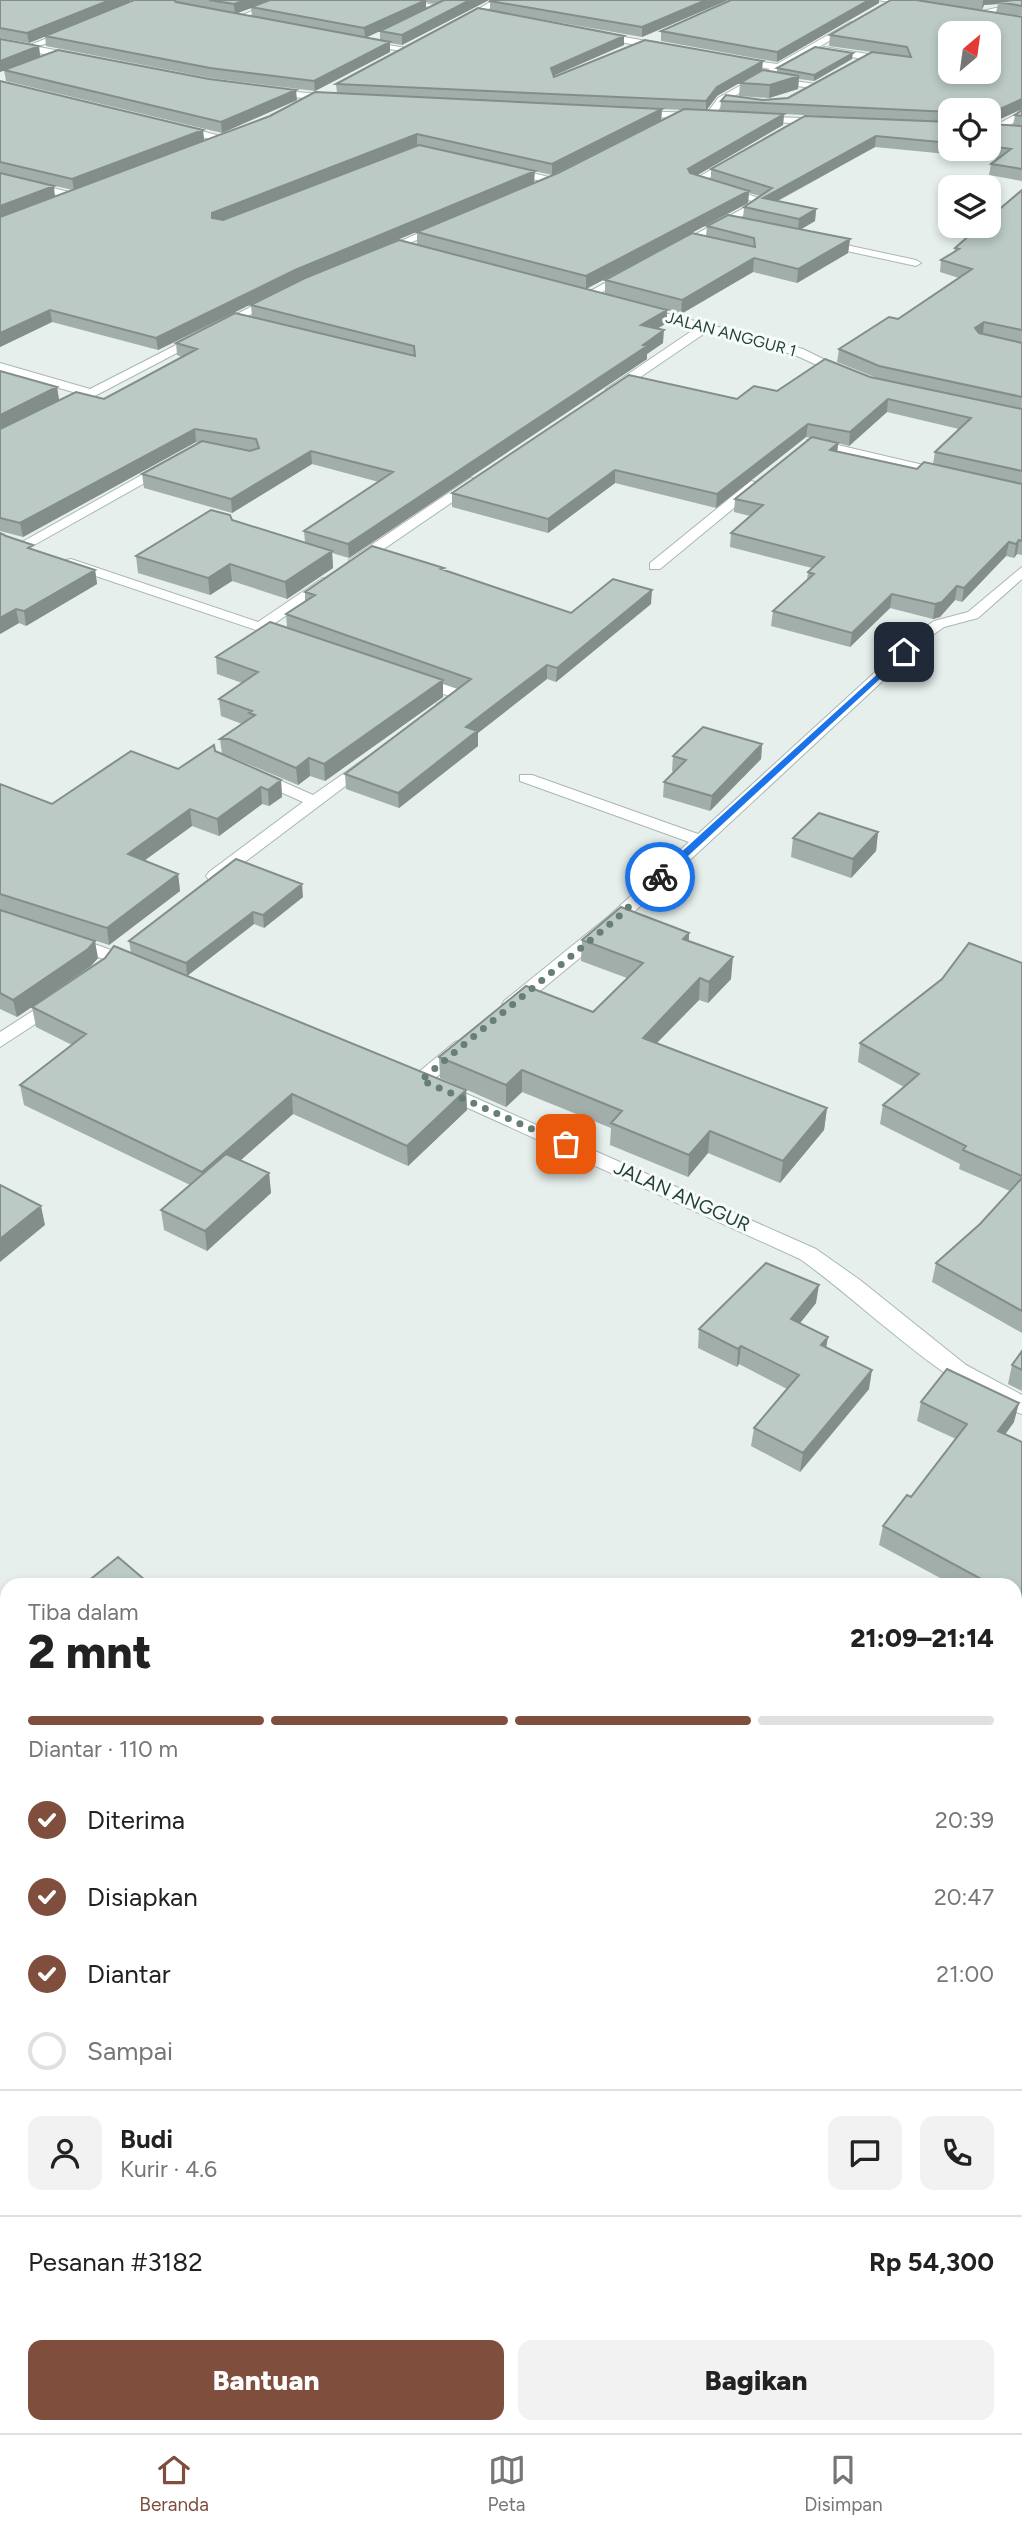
<!DOCTYPE html>
<html lang="id">
<meta charset="utf-8">
<style>
:root{--surface:#fff;--page:#f2f2f2;--text:#222;--muted:#767676;--line:#e0e0e0;--accent:#804e3d}
body{margin:0;font-family:Figtree,sans-serif;background:var(--page);color:var(--text);height:100vh;display:flex;flex-direction:column;font-size:26px;white-space:nowrap}
*{box-sizing:border-box;margin:0}
p{font-size:23px;color:var(--muted)}
.icon{flex:none;width:38px;height:38px;fill:none;stroke:currentColor;stroke-width:2;stroke-linecap:round;stroke-linejoin:round}
.map{position:relative;flex:1;overflow:hidden}
.panel{position:absolute;left:0px;top:1578px;width:1022px;height:856px;display:flex;flex-direction:column;background:var(--surface);border-radius:21px 21px 0 0;box-shadow:0 4px 10px #0003}
.panel>*{flex:none}
.needle{width:46px;rotate:29deg}
.fabs{position:absolute;left:938px;top:21px;display:grid;gap:14px}
.fabs a{display:grid;place-items:center;width:63px;height:63px;border-radius:14px;background:var(--surface);box-shadow:0 4px 10px #0003;font-size:35px}
.pin{position:absolute;display:grid;place-items:center;width:60px;height:60px;color:#fff;margin:-30px;border-radius:14px;box-shadow:0 4px 10px #0006}
.courier{position:absolute;display:grid;place-items:center;width:70px;height:70px;margin:-35px;border:5px solid #1a73e8;border-radius:50%;background:#fff;color:#222;box-shadow:0 2px 9px #0007}
.summary em{font-style:normal;font-weight:800}
.summary div{display:flex;flex-direction:column-reverse}
.summary{display:flex;align-items:center;justify-content:space-between;height:119px;padding:0 28px}
h1{font-size:46px;font-weight:800;line-height:52px}
.bar{display:grid;grid-template-columns:repeat(4,1fr);gap:10px 7px;align-content:center;height:84px;padding:0 28px}
.bar i{height:9px;border-radius:5px;background:var(--line)}
.bar .selected{background:var(--accent)}
.bar p{grid-column:span 4}
.line{display:flex;align-items:center;gap:18px;padding:0 28px;border-top:2px solid var(--line)}
.line div{flex:1}
.round{display:grid;place-items:center;flex:none;width:74px;height:74px;border-radius:14px;background:var(--page)}
ol{padding:0 28px;list-style:none}
li{display:flex;align-items:center;gap:21px;height:77px}
li p{margin-inline-start:auto}
li .icon{padding:7px;border-radius:50%;background:var(--accent);color:#fff;stroke-width:4}
li:last-child{color:var(--muted)}
li i{width:38px;height:38px;border:4px solid var(--line);border-radius:50%}
.action{display:flex;gap:14px;margin-top:auto;padding:14px 28px}
.action a{flex:1;height:80px;border-radius:14px;background:var(--accent);color:#fff;font-size:28px;font-weight:800;line-height:80px;text-align:center}
.action a+a{background:var(--page);color:var(--text)}
.tabs{display:flex;justify-content:space-around;align-items:center;height:98px;border-top:2px solid var(--line);background:var(--surface);font-size:19px;color:var(--muted)}
.tabs a{display:grid;justify-items:center;gap:4px}
.tabs .selected{color:var(--accent)}
.map>svg:first-child{display:block}
</style>
<div class="map">
<svg width="1022" height="2433" viewBox="0 0 1022 2433">
<rect width="100%" height="100%" fill="#e6efeb"/>
<g fill="none" stroke-linecap="round" stroke-linejoin="round">
<defs>
<path id="lane" d="M280,0h9l-52,20 -5,-1z
M396,0h14l33,7 -15,10 -2,-3 8,-6z
M370,42l36,6 3,2 -3,2 -38,-7z"/>
<path id="street" d="M878,0h22l22,5 -4,2z
M1022,2v4l-49,11 -4,-3z
M851,22l7,2 -90,53 47,7 3,5 -48,-7 -4,-4 -42,24 -11,16 -8,-2 13,-18 52,-29 -36,-7v-4l43,6z
M69,29l7,2 -46,19 -7,-2z
M595,32l69,12 4,3 -4,3 -72,-13z
M824,47l69,11 4,3 -4,3 -72,-12z
M1022,111v7l-27,15h-6v-4z
M177,125l48,12 2,2 -5,3 -48,-12z
M733,157l8,2 -37,22 65,20 -87,49h-8v-4l81,-44 -65,-20z
M508,167l49,12 1,2 -5,3 -49,-12z
M0,175l77,19 1,2 -5,3 -73,-18z
M439,224l9,2 -65,29 -9,-2z
M823,240l93,20 5,3 -5,3 -97,-21 -1,-2z
M627,271l10,2 -44,24 -10,-2z
M272,296l10,2 -216,113 -10,-3 24,-14 -80,-23v-8l90,26z
M641,307l162,42 50,25 -10,3 -48,-22 -87,-24 -94,64h-8v-6l90,-61 -59,-16v-4z
M812,439l137,32 2,3 -7,4 -137,-32v-6z
M163,463l12,3 -148,83 -12,-3z
M471,478l12,3 -124,85h-10v-6z
M751,481l12,3 -103,85h-10v-6z
M71,559l187,63 65,-44 12,3 -64,45 22,10 -7,4 -220,-74v-6z
M1022,567v12l-44,39 -34,9 -14,10 -309,287 -103,85h-14l-2,-4 2,-4 105,-85 80,-74 -169,-61v-6h12l166,59 222,-203 14,-10 34,-9z
M416,674l50,18 3,3 -20,15h-12v-6l12,-8 -38,-14 -3,-3z
M366,758l6,2v6l-151,114h-12l-3,-4 3,-4 94,-70 -54,-24v-6h12l52,23z
M72,936l67,24 3,4 -9,6 -6,-2 -61,-23 -3,-4 3,-4z
M56,996l9,6 -2,4 -63,41v-15z
M462,1040l10,6 -3,4 -41,34h-14l-3,-4 3,-4 41,-34z
M442,1083l374,166 44,31 106,85 56,30v19c-74,-23 -157,-109 -222,-155l-365,-166 -3,-4 3,-4z
M0,2112l7,3v32l-7,-3z
M455,2427h42l2,6h-41z"/>
<path id="secondary" d="M494,0h10l-42,24 -7,-2z
M0,40l77,14 4,3 -4,3 -77,-14z
M268,90l68,5 5,3 -5,3 -65,-6z
M631,111l69,2 5,3 -5,3 -66,-3z
M753,116l72,3 5,3 -5,3 -69,-4z
M1022,1880v41l-7,3v-41z
M796,2427h34l-2,6h-34z"/>
</defs>
<use href="#lane" stroke="#a8b8b2" stroke-width="2"/>
<use href="#street" stroke="#a8b8b2" stroke-width="2"/>
<use href="#secondary" stroke="#a4bbb3" stroke-width="2"/>
<use href="#lane" fill="#fff" fill-rule="evenodd"/>
<use href="#street" fill="#fff" fill-rule="evenodd"/>
<use href="#secondary" fill="#fff" fill-rule="evenodd"/>
</g>
<path fill="#a1aea9" fill-rule="evenodd" d="M0,0h130l-1,2 5,-2h355l-87,45 -12,-2v9l-75,39 -105,-13 -164,-32 -1,-10 -16,7 -29,-5zM426,2l10,2 -10,5zM251,8l1,8 -15,-3zM380,31v9l-13,-3z
M728,0l-86,37 -143,-25 125,33 -70,30v2l163,19 -11,14 14,1 1,-10 42,-1 25,-2 91,-45 -50,-7 1,-11 61,-35h131v16l-26,-4 2,-8 -14,1 -2,5 -20,-3 60,102 -32,15 23,1 2,-10 7,-5v71l-33,-6 2,-11 7,-5 -123,-12 -97,54 38,8 -1,12 -14,8 49,10 -2,14 -51,30 -44,-11 -72,42 -14,-4v13l-11,6 7,14 -16,11v5l-298,199 -17,-5 1,15 -46,31 -55,-18 -22,14 -72,-22 -2,-17 96,-36 73,22 -1,-11 75,-49 -67,-18 -80,49 -88,-25 -2,-14 57,-31 -3,-1 -173,95 -23,-6v-160l57,16 2,13 -52,26 97,-27 78,-42 -5,-2 -1,-12 76,-26 -1,-12 166,-61v-12l141,-59 125,-63 -346,-17 -1,-9 154,-73v-10zM950,110h39v39h-39zM784,114l75,4 -148,51v10l-13,-4 85,-50zM749,193l11,3 -16,11 -1,11 -36,8 -1,10 -101,44v14l-19,-5 162,-86z
M879,3l-102,59 -116,-21v-10z
M0,39l39,7 1,10 257,44 -75,33 -216,-52 -2,-11 5,-2 -9,4z
M852,59l-38,22 -15,-2 -1,10 -29,9 -30,-2 1,-13 37,-11v-4z
M0,81l203,49 1,10 458,-31 -1,11 -109,55 -36,-8 18,16 -238,99 -138,68 -106,-28 -52,25zM417,145h1l-91,35zM28,180l45,10 -18,7z
M1022,190v365l-5,-1 -3,4 -8,-2 -44,46 -7,-2 -15,17 -7,2 -43,-11 -40,39 -79,-21 2,-15 34,-31 1,-8 4,-4 -82,-21 1,-14 19,-17 -16,-4 1,-13 75,-61 -4,-1 -90,71 -101,-25 -67,50 -96,-26v-14l285,-94 40,-8 93,-14 7,1 -40,-16 2,-13 59,-30 61,-41 -19,-6 1,-12 13,-8 1,-4zM887,412l72,17 -24,23 -2,12 -16,5 -80,-18 1,-8 11,3z
M6,536l28,14 61,20 2,14 -71,42 -7,-3 -19,11z
M444,570l127,43 80,-9 -95,78 -9,-3 -69,54v13l-79,62 -53,-19 -1,-15 113,-85 -15,-5v13l-118,84 -15,-5 -12,9 -67,-28h-3l53,23 1,17 -13,9 -7,-2 -43,32 -27,-10 -47,34 33,14 2,17 -71,54 -53,-17 42,30 -7,8 -47,32 422,92 1,20 -59,56 -115,-52 -53,46 29,13 2,20 -64,58 -43,-21 -3,-20 29,-25 -166,-80 -4,-20 52,-40 -36,-18 -4,-20 -15,10 -17,-8v-225l52,20 126,-35 37,-18 7,3 -2,-15 22,-15 -21,-8 -2,-17 23,-16 -25,-9 -1,-17 71,-30 -1,-13 19,-13v-9z
M762,744l-1,15 -51,52 -47,-14 1,-15 10,-10 -2,-1 1,-15z
M878,832l-2,19 -25,27 -60,-21 2,-19z
M303,897l-39,31 -10,-4 -67,52 -56,-23 -2,-12z
M689,933v8l42,38 -23,24 -9,-3 -42,43 170,65 -3,22 -44,53 -72,-30 -20,24 -78,-32 1,-17 -89,-36 -16,15 -66,-29 -1,-21 154,-45 34,-34 -46,-17 1,-21z
M1022,963v370l-90,-51 4,-19 44,-39 30,-33 -51,-22 1,-5 -80,-40 3,-19 21,-18 -46,-25 2,-19z
M816,1303l-16,20 69,66 -69,83 -49,-26 3,-18 33,-39 -48,-25 -2,3 -39,-19 1,-19z
M1022,1351v40l-14,-7 4,-19z
M921,1402l93,20 -9,12 17,173 -7,10v-31h-60l-76,-41 4,-19 28,-29 45,-58 -39,-18z
M882,2427h133l7,6h-139l-3,-1z"/>
<path fill="#838d89" d="M110,0h20l-1,3 -100,40 -2,-10z
M246,0h27l-38,14 -1,-10z
M426,0v10l-61,28 -1,-10z
M470,0h19l-87,45v-10z
M706,0h22l-86,37v-10z
M869,0h10v3l-102,59v-10z
M983,0h39l-24,2v2l-14,1 -2,5z
M624,36v9l-73,32v-9z
M390,42v10l-75,39 -1,-10z
M39,46l1,11 -40,15v-11z
M853,53l-1,6 -38,22v-6z
M763,61l-1,9 -45,26 -11,15v-10l11,-14z
M799,76l-1,13 -29,9 1,-13z
M296,90l1,10 -75,33 -1,-11z
M1022,99v10l-33,15v-10z
M662,109l-1,11 -109,55v-11z
M784,114l-1,11 -96,56 1,-12z
M203,130l1,11 -130,49 -2,-11z
M417,134v11l-204,80 -1,-12z
M876,136l-1,11 -113,62 1,-11z
M535,171l-1,12 -238,99 -138,68 -2,-12 139,-68z
M54,186l1,12 -55,20v-12z
M749,191l-1,12 -162,86v-13z
M816,209l-1,12 -17,10 1,-12z
M850,239l-2,14 -51,30 1,-14z
M754,258l-1,14 -72,42 1,-14z
M50,310l2,12 -52,25v-14z
M667,310v13l-26,15v-13z
M984,322l-1,12 -10,7 2,-13z
M664,330l-1,13 -16,11v5l-298,199 -1,-14z
M57,387l2,13 -59,29v-14z
M888,399l-1,13 -38,34 1,-14z
M808,424l-2,13 -90,71 1,-14z
M195,429l1,13 -173,95 -3,-14z
M838,443l-1,13 -7,-6z
M311,451l1,13 -80,49 -1,-14z
M615,470v13l-67,50v-14z
M1019,540l-2,14 -3,4 2,-14z
M1009,542l-3,14 -44,46 2,-14z
M332,551l1,17 -46,31 -2,-17z
M230,564l2,17 -22,14 -2,-17z
M95,570l2,14 -71,42 -2,-15z
M957,586l-2,14 -15,17 -7,2 2,-15z
M652,590l-1,14 -95,78 1,-14z
M892,594l-2,14 -40,39 2,-14z
M16,609l3,14 -19,11v-16z
M547,665v14l-69,54v13l-79,62 -1,-15 68,-66z
M443,680v17l-118,84 -1,-17z
M762,744l-1,15 -51,52 2,-15z
M309,758l1,18 -12,9 -2,-17z
M281,780l1,17 -13,9 -1,-16z
M261,787l1,17 -43,32 -2,-17z
M190,809l2,17 -62,45 -2,-17z
M878,832l-2,19 -25,27 2,-19z
M178,874l2,17 -71,54 -2,-17z
M302,884l1,13 -39,31 -1,-13z
M253,912l1,12 -67,52 -1,-13z
M689,933l-1,21 -5,-15z
M95,941l3,17 -7,8 -74,51 -4,-17z
M733,957l-2,22 -23,24 1,-21z
M700,978l-1,22 -58,59 2,-21z
M522,1070v22l-16,15v-22z
M466,1090l1,20 -59,56 -1,-20z
M292,1094l1,20 -88,78 -3,-20z
M827,1108l-3,22 -44,53 3,-22z
M710,1131l-2,22 -20,24 1,-22z
M269,1173l2,20 -64,58 -2,-20z
M41,1206l4,19 -45,37v-23z
M819,1285l-3,18 -27,34 2,-18z
M828,1337l-3,18 -4,-10z
M741,1346l-2,18 -2,3 1,-18z
M872,1370l-3,19 -69,83 3,-19z
M1019,1403l-5,19 -20,28 4,-19z
M1022,1596v11l-7,10 5,-18z
M7,1856v33l-7,8v-33z
M7,2385v36l-7,10v-36z"/>
<path fill="#bbcac4" stroke="#838d89" stroke-width="2" fill-rule="evenodd" d="M0,0h110l-83,33 -27,-5z
M134,0h40l2,2 214,40 -76,39 -104,-13 -165,-32z
M209,0h37l-12,4z
M270,0h156l-62,28 -113,-21z
M444,0h26l-68,35 -22,-4z
M491,0h215l-64,27 -152,-26z
M731,0h138l-92,52 -116,-21z
M891,0h25l106,17v82l-33,15v-4h-39v2l-229,-11 5,-6 37,5 25,-2 84,-46 39,5 -4,-10 -77,-12zM950,33h39v39h-39z
M1014,0h8v6l-24,-4z
M478,8l146,28 -73,32 3,9 91,-37 118,21 -46,26 -11,14 -370,-17z
M0,39l39,7 -39,15z
M815,47l38,6 -39,22 -37,-7z
M58,50l151,29 87,11 -75,32 -217,-52z
M763,70l36,6 -29,9 -30,-2z
M0,81l203,49 -131,49 -72,-17z
M315,92l347,17 -110,55 -135,-30 -205,79v5l11,2 196,-75 116,26 -240,99 -139,68 -106,-28 -50,23v-116l270,-101z
M684,109l100,5 -96,55 2,4 59,18 -163,85 -169,-44 141,-59z
M1022,110v6l-7,-1z
M805,116l145,6v21l-74,-7 -113,62 53,11 -17,10 -55,-12 28,-19 -61,-19z
M989,124l33,2v43l-31,-5 20,-15 -22,-3z
M0,173l54,13 -54,20z
M1022,190v140l-38,-8 -9,6 4,5 43,10v54l-143,-31 -40,-17 50,-32 9,2 74,-50 -31,-9 18,-11 -4,-1 25,-22h9v-8z
M728,215l122,24 -52,30 -44,-11 -72,42 -77,-20 87,-47 63,14 -1,-9 -47,-12z
M399,240l268,70 -26,15 23,5 -21,15 4,1 -299,198 -44,-13 89,-59 -82,-21 -80,48 -89,-25 60,-33 48,10 9,-3 -3,-9 -61,-10 -175,94 -20,-5v-89l76,-37 28,7 93,-50 -21,-6 59,-30 180,43 -1,-10 -163,-41 54,-27z
M825,359l45,18 152,32v62l-87,-19 36,-34 -83,-19 -38,33 -42,-8 -91,70 -102,-24 -67,49 -96,-26 177,-118 108,24 17,-13 23,5z
M0,371l57,16 -57,28z
M812,437l26,6 -8,7 87,19 7,-7 98,22v57l-3,-1 -3,4 -7,-2 -45,46 -7,-2 -15,16 -7,2 -43,-10 -40,39 -79,-22 41,-37 -6,-2 16,-15 -93,-24 32,-28 -28,-6z
M211,510l19,5 2,5 100,31 -47,31 -55,-18 -22,14 -72,-22z
M0,533l6,3 27,9 -5,3 67,22 -71,41 -8,-2 -16,9z
M372,546l72,22 -3,1 130,44 42,-34 39,11 -95,78 -10,-3 -81,62 11,4 -79,62 -53,-19 126,-95 -185,-65 29,-19 -10,-3z
M270,622l173,58 -119,84 -15,-6 -13,10 -67,-29h-9l35,-24 -6,-2 3,-2 -33,-12 39,-27 -42,-15z
M703,727l59,17 -50,52 -48,-14 22,-22 -13,-4z
M214,745l1,6 66,29 -13,10 -7,-3 -44,32 -27,-10 -62,45 50,20 -71,54 -107,-34v-110l52,20 79,-53 47,18z
M819,813l59,19 -25,27 -60,-21z
M236,859l66,25 -39,31 -10,-3 -67,51 -57,-22z
M621,907l68,26 -6,6 50,18 -24,25 -9,-4 -57,60 184,70 -44,53 -73,-30 -21,24 -78,-32 11,-12 -100,-41 -16,15 -67,-28 87,-71 67,26 50,-49 -61,-23z
M0,910l95,31 -7,8 -75,51 -13,-7z
M969,943l53,20v213l-59,-26 3,-4 -83,-41 36,-31 -59,-31 82,-64z
M114,946l352,144 -59,56 -115,-52 -90,78 -182,-87 66,-51 -54,-27 73,-49z
M226,1154l43,19 -64,58 -44,-21z
M1022,1178v133l-86,-48 44,-39z
M0,1185l41,21 -41,33z
M766,1263l53,22 -28,34 37,18 -7,8 51,25 -69,83 -49,-25 45,-53 -58,-29 -3,3 -39,-20z
M1022,1351v19l-10,-5z
M947,1369l72,34 -21,28 24,11v154l-2,3 -5,-3v-10h-21l-111,-60 24,-31 4,2 56,-73 -46,-22z
M118,1557l34,29h-70z
M7,1671v185l-7,8v-186z
M0,2181l7,5v199l-7,10z
M1015,2410l7,5v18h-104l-10,-6h107z
M301,2427h71l9,6h-84z"/>
<path fill="#1a73e8" d="M904,650l3,4 -244,225h-7v-4z"/>
<g fill="none" stroke-linecap="round" stroke-linejoin="round">
<path stroke="#687f78" stroke-width="7" stroke-dasharray="0 12.6" d="M566,1144l-145,-64 194,-160 45,-43"/>
</g>
<g text-anchor="middle" dominant-baseline="central" stroke-width="6" stroke-linejoin="round" paint-order="stroke">
<g font-size="16" fill="#24423a" stroke="#f7fbf9">
<text transform="translate(731 334) rotate(15)">JALAN ANGGUR 1</text>
</g>
<g font-size="19" fill="#24423a" stroke="#f7fbf9">
<text transform="translate(682 1196) rotate(24)">JALAN ANGGUR</text>
</g>
</g>
</svg>
<div class="fabs">
<a><svg class="needle" viewBox="-14 -14 28 28"><path d="M0-13l5 13h-10z" fill="#e53935"/><path d="M0 13l5-13h-10z" fill="#767676"/></svg></a>
<a><svg class="icon" aria-label="locate" viewBox="0 0 24 24"><circle cx="12" cy="12" r="6"/><path d="M12 2v4M12 18v4M2 12h4M18 12h4"/></svg></a>
<a><svg class="icon" aria-label="layers" viewBox="0 0 24 24"><path d="M12 4l9 5-9 5-9-5zM3 14l9 5 9-5"/></svg></a>
</div>
<div class="pin" style="left:566px;top:1144px;background:#ea580c"><svg class="icon" aria-label="bag" viewBox="0 0 24 24"><path d="M5 8h14l-1 12H6zM9 8a3 3 0 0 1 6 0"/></svg></div>
<div class="pin" style="left:904px;top:652px;background:#1f2937"><svg class="icon" aria-label="home" viewBox="0 0 24 24"><path d="M3 11l9-7 9 7M6 9v11h12V9"/></svg></div>
<div class="courier" style="left:660px;top:877px"><svg class="icon" aria-label="bike" viewBox="0 0 24 24"><circle cx="6" cy="16" r="4"/><circle cx="18" cy="16" r="4"/><path d="M6 16l4-8h5l3 8M10 8l3 8H6M13 5h3"/></svg></div>
<section class="panel">
<div class="summary"><div><h1>2 mnt</h1><p>Tiba dalam</p></div><em>21:09–21:14</em></div>
<div class="bar"><i class="selected"></i><i class="selected"></i><i class="selected"></i><i></i><p>Diantar · 110 m</p></div>
<ol>
<li><svg class="icon" aria-label="check" viewBox="0 0 24 24"><path d="M5 12l5 5 9-10"/></svg>Diterima<p>20:39</p></li>
<li><svg class="icon" aria-label="check" viewBox="0 0 24 24"><path d="M5 12l5 5 9-10"/></svg>Disiapkan<p>20:47</p></li>
<li><svg class="icon" aria-label="check" viewBox="0 0 24 24"><path d="M5 12l5 5 9-10"/></svg>Diantar<p>21:00</p></li>
<li><i></i>Sampai</li>
</ol>
<div class="line" style="height:126px"><a class="round"><svg class="icon" aria-label="person" viewBox="0 0 24 24"><circle cx="12" cy="8" r="4"/><path d="M4 21q1-7 8-7t8 7"/></svg></a><div><b>Budi</b><p>Kurir · 4.6</p></div><a class="round"><svg class="icon" aria-label="chat" viewBox="0 0 24 24"><path d="M4 5h16v11H9l-5 4z"/></svg></a><a class="round"><svg class="icon" aria-label="phone" viewBox="0 0 24 24"><path d="M5 4h4l2 5-3 2q2 4 5 5l2-3 5 2v4C11 20 4 13 5 4z"/></svg></a></div>
<div class="line" style="height:91px"><div>Pesanan #3182</div><b>Rp 54,300</b></div>
<div class="action"><a>Bantuan</a><a>Bagikan</a></div>
</section>
</div>
<nav class="tabs">
<a class="selected"><svg class="icon" aria-label="home" viewBox="0 0 24 24"><path d="M3 11l9-7 9 7M6 9v11h12V9"/></svg>Beranda</a>
<a><svg class="icon" aria-label="map" viewBox="0 0 24 24"><path d="M3 6l6-2 6 2 6-2v14l-6 2-6-2-6 2zM9 4v14M15 6v14"/></svg>Peta</a>
<a><svg class="icon" aria-label="saved" viewBox="0 0 24 24"><path d="M7 4h10v16l-5-4-5 4z"/></svg>Disimpan</a>
</nav>
